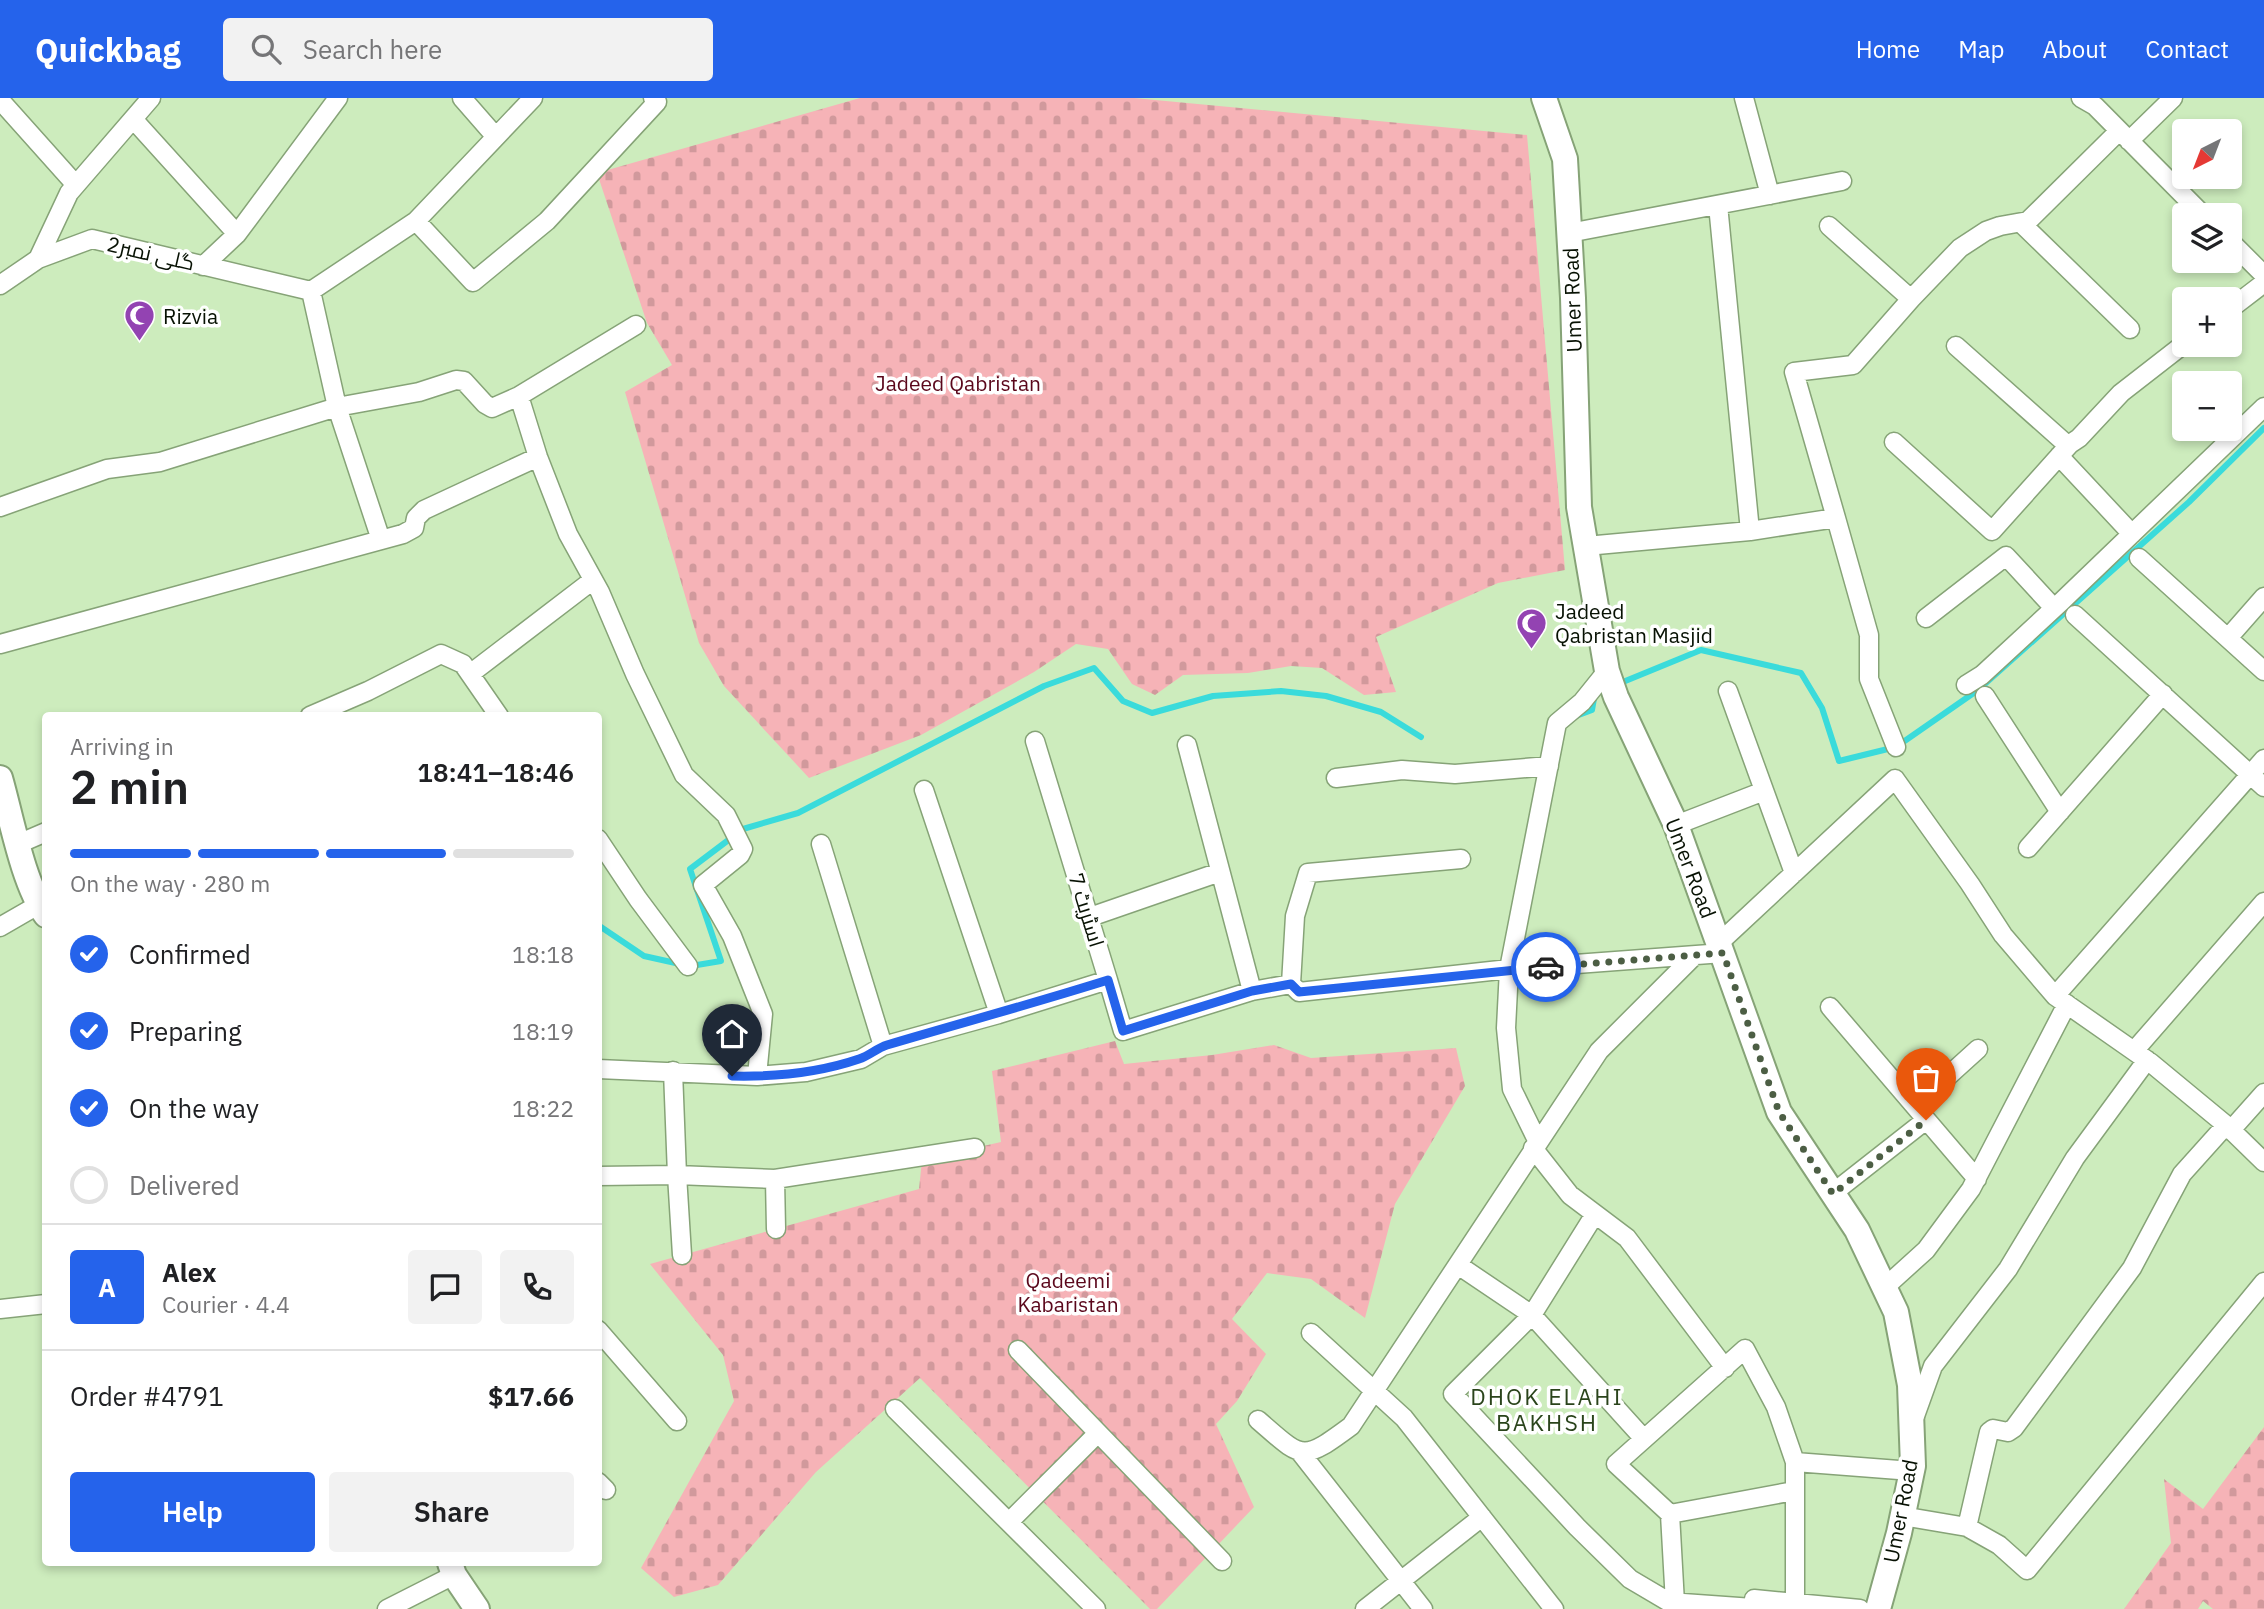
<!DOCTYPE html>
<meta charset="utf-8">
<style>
:root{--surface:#fff;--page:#f2f2f2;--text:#202124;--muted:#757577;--line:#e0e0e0;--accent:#2563eb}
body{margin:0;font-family:"IBM Plex Sans",Cairo,sans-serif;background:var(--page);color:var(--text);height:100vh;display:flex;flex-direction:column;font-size:26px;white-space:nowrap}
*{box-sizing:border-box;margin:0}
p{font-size:23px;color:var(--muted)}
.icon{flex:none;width:38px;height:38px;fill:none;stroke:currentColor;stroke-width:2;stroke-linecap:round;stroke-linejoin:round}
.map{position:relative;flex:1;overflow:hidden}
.panel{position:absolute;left:42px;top:614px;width:560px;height:854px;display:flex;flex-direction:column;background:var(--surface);border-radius:7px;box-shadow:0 4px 10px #0003}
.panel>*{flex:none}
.needle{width:46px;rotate:222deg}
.fabs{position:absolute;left:2172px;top:21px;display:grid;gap:14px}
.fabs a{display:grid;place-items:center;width:70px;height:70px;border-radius:7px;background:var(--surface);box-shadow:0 4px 10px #0003;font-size:35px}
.pin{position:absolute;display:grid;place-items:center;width:60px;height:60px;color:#fff;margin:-72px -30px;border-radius:50% 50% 50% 0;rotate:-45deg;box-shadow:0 0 7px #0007}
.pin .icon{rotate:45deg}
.courier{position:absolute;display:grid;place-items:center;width:70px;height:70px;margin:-35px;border:5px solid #2563eb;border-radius:50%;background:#fff;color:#222;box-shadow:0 2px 9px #0007}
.summary em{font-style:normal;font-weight:600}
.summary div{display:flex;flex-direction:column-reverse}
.summary{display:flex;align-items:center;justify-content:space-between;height:119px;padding:0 28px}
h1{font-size:46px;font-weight:600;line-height:52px}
.bar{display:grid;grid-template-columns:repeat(4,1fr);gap:10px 7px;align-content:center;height:84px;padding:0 28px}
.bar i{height:9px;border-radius:5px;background:var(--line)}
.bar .current{background:var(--accent)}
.bar p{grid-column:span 4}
.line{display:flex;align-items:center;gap:18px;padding:0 28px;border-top:2px solid var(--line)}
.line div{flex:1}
.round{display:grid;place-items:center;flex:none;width:74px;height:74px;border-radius:7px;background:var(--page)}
ol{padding:0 28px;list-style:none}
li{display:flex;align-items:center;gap:21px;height:77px}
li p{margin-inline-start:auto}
li .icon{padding:7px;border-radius:50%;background:var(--accent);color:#fff;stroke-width:4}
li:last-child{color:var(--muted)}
li i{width:38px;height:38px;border:4px solid var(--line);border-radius:50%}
.primary-button{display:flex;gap:14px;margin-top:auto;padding:14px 28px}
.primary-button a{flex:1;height:80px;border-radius:7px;background:var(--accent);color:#fff;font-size:28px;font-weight:600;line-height:80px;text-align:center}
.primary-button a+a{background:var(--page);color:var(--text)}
header{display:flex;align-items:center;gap:42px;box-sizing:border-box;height:98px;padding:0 35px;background:var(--accent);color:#fff}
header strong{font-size:33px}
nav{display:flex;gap:38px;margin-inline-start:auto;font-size:24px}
.search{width:490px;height:63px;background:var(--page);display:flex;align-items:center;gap:18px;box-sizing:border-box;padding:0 24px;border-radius:7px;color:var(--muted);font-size:26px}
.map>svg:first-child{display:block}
</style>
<header>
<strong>Quickbag</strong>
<div class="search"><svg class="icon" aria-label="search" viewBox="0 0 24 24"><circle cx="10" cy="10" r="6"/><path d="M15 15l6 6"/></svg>Search here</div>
<nav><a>Home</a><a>Map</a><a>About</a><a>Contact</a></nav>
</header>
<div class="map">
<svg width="2264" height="1511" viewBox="0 0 2264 1511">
<defs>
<pattern id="cemetery-stones" width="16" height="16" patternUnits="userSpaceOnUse" patternTransform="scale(1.75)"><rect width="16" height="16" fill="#f6b3b7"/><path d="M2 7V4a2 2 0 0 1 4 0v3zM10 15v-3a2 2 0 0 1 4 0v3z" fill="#d1999c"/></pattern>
</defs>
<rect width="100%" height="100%" fill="#cdecbd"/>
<path fill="url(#cemetery-stones)" d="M860,0h274l393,37 38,435 -67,13 -122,54 20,55 -32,3 -42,-27 -31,-2 -43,7 -65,2 -28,20 -23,-11 -24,-35 -32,-5 -42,28 -113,63 -112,43 -85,-92 -25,-43 -74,-251 47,-27 -25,-42 -50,-150z
M1115,943l9,23 88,-9 62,-10 37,13 145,-10 9,38 -70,118 -30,114 -54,-39 -44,-6 -35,46 34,35 -29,47 -21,23 38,83 -97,102h-7l-230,-231 -104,94 -98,113 -44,12 -33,-29 93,-167 -11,-46 -73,-91 269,-75 3,-29 79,-18 -9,-71z
M2264,1329v182h-51l-10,-8 -5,8h-74l47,-66 -7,-64 39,30z"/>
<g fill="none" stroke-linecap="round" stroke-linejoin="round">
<path stroke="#3adbdb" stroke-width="6" d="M1618,586l83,-34 100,23 21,35 17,53 57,-14 82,-57 211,-188 75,-74
M1576,618l16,-6 3,-17
M598,827l46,31 36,8
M691,868l30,-5 -31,-92 53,-40 55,-16 246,-127 50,-18 29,33 29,12 61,-17 68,-5 45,5 55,16 40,25"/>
<defs>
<path id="street" d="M462,0l34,39
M1744,0l26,97
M2081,0l14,8 108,109
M0,2l76,85
M133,21l104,115
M2129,43l44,-43
M1718,107l32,326
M416,123l57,61 74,-61 110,-119 -4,-4
M2022,126l108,105
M1829,128l82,73 49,-51 26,-17 14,-5 28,-5 91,-90
M1569,135l273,-52
M2230,143l34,34
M38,161l31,-66 82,-95
M203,168l34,-32 101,-136
M0,187l38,-26 54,-20 219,52
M311,193l105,-70 117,-123
M311,193l26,116 44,133
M2230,211l34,-26
M1956,248l108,96 6,2 9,-6 42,-45 63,-49
M519,298l19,61 30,77 32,58 35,82 49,101 42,40 17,34 -3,6 -37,30 29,51 31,78 -6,62
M1894,344l98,89 78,-87
M2059,358l73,78
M0,409l107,-38 53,-7 177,-55 82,-15 37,-12 8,1 21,23 7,4 27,-12 117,-71
M1836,420l-42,-146 59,-7 58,-66
M1586,448l164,-15 86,-13 33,117v44l27,68
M2139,460l125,113
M2075,517l189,172
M1926,520l80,-62 48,52
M2228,540l36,-41
M0,546l403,-110 11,-6 2,-10 8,-8 114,-53
M470,576l123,-94
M1966,587l16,-10 79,-73 203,-195
M1728,593l66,182
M1985,598l75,116
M310,618l58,-25 73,-37 22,10 36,52
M1187,647l65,246
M1336,680l66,-8 53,4 94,-8
M924,692l75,224
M1676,727l88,-34
M598,741l40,60 50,67
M18,746l28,-12
M821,746l62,202
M2028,750l135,-154
M1090,819l130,-45
M0,829l38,-22
M1719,845l176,-164 75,105 33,51 52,61 96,67 75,62 38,37
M1108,882l15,51 129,-40 39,-7 8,8 210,-23 214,-16
M1291,886l4,-68 13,-43 153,-14
M2055,898l209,-237
M1830,909l147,172
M2134,953l130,-149
M598,971l159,7 49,-4 55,-13 22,-13 116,-32 109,-34 -73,-239
M673,973l4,104 98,4 200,-31
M1915,1008l63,-57
M2231,1032l33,-37
M1538,1044l-26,-53 -6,-61 3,-59 48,-246 25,-21 25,-31
M1533,1050l37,47 57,43 98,130
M598,1078l79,-1 5,80
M775,1081l1,50
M1833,1095l93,-73
M1595,1116l-63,101 -79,79 124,133 53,52 39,23 84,6
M1458,1167l74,50 112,124
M1884,1190l42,-38 45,-61 96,-185
M0,1211l46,-5
M598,1232l79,91
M1311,1235l93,85 150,191
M1018,1252l204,211
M895,1311l201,200
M1915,1318l18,-50 75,-97 67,-111 72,-98
M1258,1322c45,39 43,43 93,6l248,-375 95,-95
M1300,1354l123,157
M1795,1364l117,9
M598,1384l8,8
M1670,1416l124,-23
M1902,1418l65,11 32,18 28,25 237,-288
M1009,1424l89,-89
M1967,1429l22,-95 4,-3 15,3 6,-4 118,-160 50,-94 44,-49
M1675,1505l-5,-89 -54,-50 129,-115 31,58 19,55v141
M387,1511l67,-34
M1365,1511l117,-92
M1753,1511l1,-10 106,10"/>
<path id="secondary" d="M1544,0l21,61 8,139 6,209 28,164 9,26 60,128 103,287 78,118 39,82 14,73 3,81 -14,67 -21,76
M0,680c11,38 23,106 46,137
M450,1465l4,12 23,34"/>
</defs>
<use href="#street" stroke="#86a377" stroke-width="21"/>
<use href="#secondary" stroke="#86a377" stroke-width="28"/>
<use href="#street" stroke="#fff" stroke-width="18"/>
<use href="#secondary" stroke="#fff" stroke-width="24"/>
</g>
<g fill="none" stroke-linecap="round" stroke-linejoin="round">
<path stroke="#4c5e44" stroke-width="7" stroke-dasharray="0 12.6" d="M1546,869l177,-14 56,159 54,82 93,-74"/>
<path stroke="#2563eb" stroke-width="9" d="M732,978c43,1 86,-3 127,-17 10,-3 18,-11 28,-14 74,-22 148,-42 221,-65l15,51 129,-40 39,-7 8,8 247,-25"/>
</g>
<defs>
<symbol id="mosque-pin" viewBox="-11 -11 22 30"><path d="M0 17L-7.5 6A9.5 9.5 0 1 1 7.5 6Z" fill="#9343b2" stroke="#fff"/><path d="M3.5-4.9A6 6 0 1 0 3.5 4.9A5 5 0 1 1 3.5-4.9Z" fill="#fff"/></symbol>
</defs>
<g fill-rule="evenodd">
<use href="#mosque-pin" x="122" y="200" width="35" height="47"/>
<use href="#mosque-pin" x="1514" y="508" width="35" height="47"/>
</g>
<g text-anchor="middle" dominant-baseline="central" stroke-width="7" stroke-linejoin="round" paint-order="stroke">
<g font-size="21" fill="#071103" stroke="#fff">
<text transform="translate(151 155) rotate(13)">گلی نمبر2</text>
<text transform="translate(1572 202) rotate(-92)">Umer Road</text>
<text transform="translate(1691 770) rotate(69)">Umer Road</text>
<text transform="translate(1087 812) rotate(73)">اسٹریٹ 7</text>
<text transform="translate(1900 1413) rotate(-79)">Umer Road</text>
</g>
<g font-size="21" fill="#071103" stroke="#fff" text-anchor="start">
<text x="163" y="218">Rizvia</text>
<text x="1555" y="513">Jadeed<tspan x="1555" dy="24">Qabristan Masjid</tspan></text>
</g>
<g font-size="21" fill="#5a071b" stroke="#fff">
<text x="958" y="285">Jadeed Qabristan</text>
<text x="1068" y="1182">Qadeemi<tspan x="1068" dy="24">Kabaristan</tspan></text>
</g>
<g font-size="23" letter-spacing="2" fill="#2a441b" stroke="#fff">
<text x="1547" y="1298">DHOK ELAHI<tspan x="1547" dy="26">BAKHSH</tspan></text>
</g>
</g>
</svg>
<div class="fabs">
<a><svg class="needle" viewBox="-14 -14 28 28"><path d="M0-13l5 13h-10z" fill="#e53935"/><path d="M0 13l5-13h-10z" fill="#757577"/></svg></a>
<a><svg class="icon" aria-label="layers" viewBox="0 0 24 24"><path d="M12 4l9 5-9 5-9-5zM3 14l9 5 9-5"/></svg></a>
<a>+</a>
<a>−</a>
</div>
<div class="pin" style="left:1926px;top:1022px;background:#ea580c"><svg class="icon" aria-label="bag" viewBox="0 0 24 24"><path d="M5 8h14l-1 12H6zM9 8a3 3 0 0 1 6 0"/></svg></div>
<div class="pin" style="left:732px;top:978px;background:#1f2937"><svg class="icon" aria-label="home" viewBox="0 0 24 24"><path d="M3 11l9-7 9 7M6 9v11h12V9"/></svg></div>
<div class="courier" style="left:1546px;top:869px"><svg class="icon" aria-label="car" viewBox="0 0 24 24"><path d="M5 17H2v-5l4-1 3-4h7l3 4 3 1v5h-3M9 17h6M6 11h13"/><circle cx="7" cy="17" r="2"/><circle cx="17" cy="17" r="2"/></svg></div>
<section class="panel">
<div class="summary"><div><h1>2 min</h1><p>Arriving in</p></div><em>18:41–18:46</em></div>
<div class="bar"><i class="current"></i><i class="current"></i><i class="current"></i><i></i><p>On the way · 280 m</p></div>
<ol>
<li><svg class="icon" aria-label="check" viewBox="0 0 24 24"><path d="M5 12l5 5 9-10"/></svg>Confirmed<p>18:18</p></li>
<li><svg class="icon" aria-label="check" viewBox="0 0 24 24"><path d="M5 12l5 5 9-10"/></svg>Preparing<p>18:19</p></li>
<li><svg class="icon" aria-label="check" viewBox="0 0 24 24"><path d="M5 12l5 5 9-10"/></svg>On the way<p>18:22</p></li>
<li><i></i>Delivered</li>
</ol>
<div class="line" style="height:126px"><b class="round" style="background:var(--accent);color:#fff">A</b><div><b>Alex</b><p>Courier · 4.4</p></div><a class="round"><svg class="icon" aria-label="chat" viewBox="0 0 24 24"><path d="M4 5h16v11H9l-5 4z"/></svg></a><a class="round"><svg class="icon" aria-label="phone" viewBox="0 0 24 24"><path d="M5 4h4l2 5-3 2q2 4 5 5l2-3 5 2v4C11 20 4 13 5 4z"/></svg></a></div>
<div class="line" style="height:91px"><div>Order #4791</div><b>$17.66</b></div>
<div class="primary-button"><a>Help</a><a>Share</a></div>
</section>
</div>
